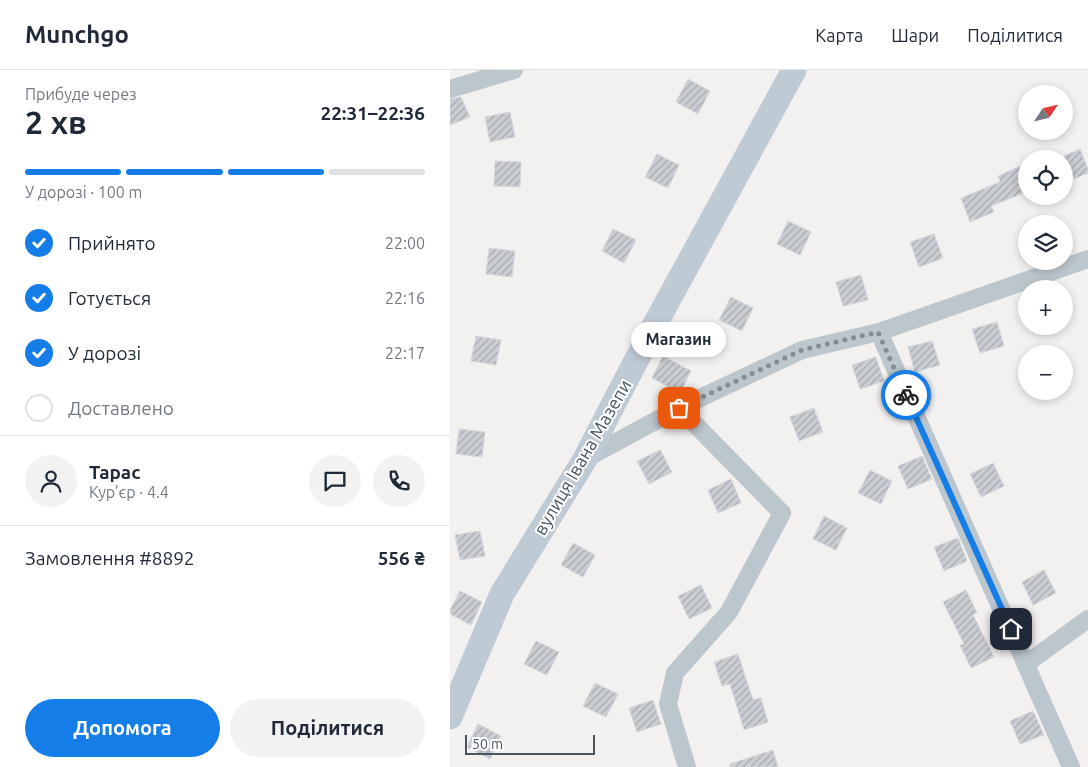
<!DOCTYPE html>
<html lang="uk">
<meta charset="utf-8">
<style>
:root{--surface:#fff;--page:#f2f2f3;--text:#1f2937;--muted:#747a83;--line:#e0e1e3;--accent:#157de8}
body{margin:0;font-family:Ubuntu,sans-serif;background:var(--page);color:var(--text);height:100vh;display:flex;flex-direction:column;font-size:19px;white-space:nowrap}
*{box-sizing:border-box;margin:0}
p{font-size:16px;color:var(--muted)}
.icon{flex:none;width:28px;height:28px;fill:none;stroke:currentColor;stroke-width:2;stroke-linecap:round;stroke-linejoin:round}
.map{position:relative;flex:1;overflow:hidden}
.side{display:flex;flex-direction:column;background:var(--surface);width:450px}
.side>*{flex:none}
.needle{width:32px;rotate:55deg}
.tools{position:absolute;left:568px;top:15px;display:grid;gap:10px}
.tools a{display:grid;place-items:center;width:55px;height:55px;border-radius:50%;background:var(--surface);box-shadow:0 2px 8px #0003;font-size:25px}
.scale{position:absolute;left:15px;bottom:12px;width:130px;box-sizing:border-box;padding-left:5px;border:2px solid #48555e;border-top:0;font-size:14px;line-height:18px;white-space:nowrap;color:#48555e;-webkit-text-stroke:4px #fff;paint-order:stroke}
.pin{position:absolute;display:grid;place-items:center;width:42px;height:42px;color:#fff;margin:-21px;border-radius:10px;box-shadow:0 2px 8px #0006}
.courier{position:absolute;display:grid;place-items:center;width:50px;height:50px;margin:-25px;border:4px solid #157de8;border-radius:50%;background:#fff;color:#222;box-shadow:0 1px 6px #0007}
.bubble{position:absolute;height:35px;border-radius:18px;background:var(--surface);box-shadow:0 2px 8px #0003;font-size:16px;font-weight:600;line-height:35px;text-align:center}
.head em{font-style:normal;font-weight:600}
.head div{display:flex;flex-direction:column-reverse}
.head{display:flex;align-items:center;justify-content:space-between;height:85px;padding:0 25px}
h1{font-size:32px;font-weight:600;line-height:38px}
.bar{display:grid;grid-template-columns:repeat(4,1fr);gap:8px 5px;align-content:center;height:60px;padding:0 25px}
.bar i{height:6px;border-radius:4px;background:var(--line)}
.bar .current{background:var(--accent)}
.bar p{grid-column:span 4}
.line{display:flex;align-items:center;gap:12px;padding:0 25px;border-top:1px solid var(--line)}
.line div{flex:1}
.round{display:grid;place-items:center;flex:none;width:52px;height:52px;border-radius:26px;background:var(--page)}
ol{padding:0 25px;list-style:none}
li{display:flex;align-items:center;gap:15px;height:55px}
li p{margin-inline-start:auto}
li .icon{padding:5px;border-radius:50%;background:var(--accent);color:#fff;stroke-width:4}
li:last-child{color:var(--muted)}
li i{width:28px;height:28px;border:2px solid var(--line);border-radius:50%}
.action{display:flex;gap:10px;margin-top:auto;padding:10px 25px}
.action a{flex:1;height:58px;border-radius:30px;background:var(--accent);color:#fff;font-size:20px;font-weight:600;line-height:58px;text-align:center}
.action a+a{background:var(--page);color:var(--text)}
header{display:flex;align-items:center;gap:30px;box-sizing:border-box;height:70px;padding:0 25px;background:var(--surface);border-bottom:1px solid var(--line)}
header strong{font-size:24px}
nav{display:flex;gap:28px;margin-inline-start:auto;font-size:18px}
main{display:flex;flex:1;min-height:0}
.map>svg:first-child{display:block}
</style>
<header>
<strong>Munchgo</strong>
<nav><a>Карта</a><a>Шари</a><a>Поділитися</a></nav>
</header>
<main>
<section class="side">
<div class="head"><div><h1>2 хв</h1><p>Прибуде через</p></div><em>22:31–22:36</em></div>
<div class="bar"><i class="current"></i><i class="current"></i><i class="current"></i><i></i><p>У дорозі · 100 m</p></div>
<ol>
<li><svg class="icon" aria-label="check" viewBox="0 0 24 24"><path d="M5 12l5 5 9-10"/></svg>Прийнято<p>22:00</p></li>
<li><svg class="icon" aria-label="check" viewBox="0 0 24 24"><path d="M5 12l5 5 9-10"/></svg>Готується<p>22:16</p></li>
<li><svg class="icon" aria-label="check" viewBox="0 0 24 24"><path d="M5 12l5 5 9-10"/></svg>У дорозі<p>22:17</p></li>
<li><i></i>Доставлено</li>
</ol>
<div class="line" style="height:90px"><a class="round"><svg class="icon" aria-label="person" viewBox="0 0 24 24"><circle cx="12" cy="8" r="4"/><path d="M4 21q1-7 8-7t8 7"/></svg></a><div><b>Тарас</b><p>Кур’єр · 4.4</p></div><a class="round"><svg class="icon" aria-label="chat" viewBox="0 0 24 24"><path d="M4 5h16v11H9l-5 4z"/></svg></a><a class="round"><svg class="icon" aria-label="phone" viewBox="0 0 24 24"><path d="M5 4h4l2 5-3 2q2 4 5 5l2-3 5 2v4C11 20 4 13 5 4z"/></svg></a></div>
<div class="line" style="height:65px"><div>Замовлення #8892</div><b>556 ₴</b></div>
<div class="action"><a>Допомога</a><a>Поділитися</a></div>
</section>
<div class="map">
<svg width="638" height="697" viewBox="0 0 638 697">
<defs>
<pattern id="building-hatch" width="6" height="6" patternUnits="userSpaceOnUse" patternTransform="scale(1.25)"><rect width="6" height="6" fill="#caced3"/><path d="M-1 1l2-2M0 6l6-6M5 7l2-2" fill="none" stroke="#a6aaae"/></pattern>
</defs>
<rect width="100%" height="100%" fill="#f3f0f0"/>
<path fill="url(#building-hatch)" stroke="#d4d7dc" d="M238,9l22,12 -12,23 -22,-12z
M11,27l9,20 -20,8v-26z
M60,42l5,25 -25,5 -5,-25z
M630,79l8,20v4l-24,10v-27z
M207,84l22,11 -11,23 -23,-11z
M45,91l26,1 -1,25 -26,-1z
M571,96l5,12v14l-35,14 3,6 -24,10 -9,-24 39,-16 -2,-6z
M338,151l23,11 -11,23 -23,-11z
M163,159l23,11 -12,23 -22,-12z
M484,164l9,24 -24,9 -9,-25z
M39,178l26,3 -3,26 -26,-3z
M411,205l7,25 -25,6 -7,-24z
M281,227l22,11 -11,23 -23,-11z
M547,252l7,24 -24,7 -8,-24z
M26,266l25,4 -5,25 -25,-4z
M482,271l8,24 -25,7 -7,-25z
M213,286l28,15 -11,22 -28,-15z
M426,287l8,24 -24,8 -8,-24z
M364,338l9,24 -24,9 -9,-24z
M9,359l26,3 -3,25 -26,-3z
M210,380l12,22 -23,12 -12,-23z
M472,386l10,23 -24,10 -10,-23z
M543,393l11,23 -23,11 -11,-23z
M420,400l22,11 -11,23 -23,-11z
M281,409l10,24 -23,10 -10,-23z
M374,446l23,12 -11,22 -23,-11z
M30,461l5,25 -25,4 -5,-25z
M508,468l9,23 -23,10 -10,-24z
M123,473l22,12 -12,22 -22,-12z
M594,500l12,23 -23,12 -11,-23z
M251,515l11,23 -23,11 -11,-23z
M516,520l11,23 -4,2 21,42 -23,11 -11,-23 4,-1 -21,-42z
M10,521l22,11 -11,23 -21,-11v-4z
M86,571l23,11 -12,23 -23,-11z
M288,584l15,46 8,-2 7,24 -24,8 -14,-46 -8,2 -8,-24z
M145,613l23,11 -12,23 -23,-11z
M203,630l8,24 -24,8 -8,-24z
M583,641l11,24 -24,9 -10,-23z
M28,654l23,12 -11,23 -23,-12z
M323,680l5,17h-48v-3z"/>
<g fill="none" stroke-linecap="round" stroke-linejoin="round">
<path stroke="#bcc6cd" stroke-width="18" d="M0,19l64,-19
M429,262l192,435
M229,338l103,105 -53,99 -54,61 -7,31 19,63
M135,389l94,-51 123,-58 77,-18 209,-73
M576,594l62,-45"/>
<path stroke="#becad4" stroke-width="25" d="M0,647l52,-123 83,-135 68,-131 141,-258"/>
</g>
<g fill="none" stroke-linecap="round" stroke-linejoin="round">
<path stroke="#848b91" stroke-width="5" stroke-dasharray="0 9" d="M229,338l123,-58 76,-18 28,63"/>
<path stroke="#157de8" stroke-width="6" d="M456,325l105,234"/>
</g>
<g text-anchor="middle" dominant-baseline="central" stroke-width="4" stroke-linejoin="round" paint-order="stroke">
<g font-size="18" fill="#48555e" stroke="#fff">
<text transform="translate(132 387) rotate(-60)">вулиця Івана Мазепи</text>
</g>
</g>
</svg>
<div class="tools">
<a><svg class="needle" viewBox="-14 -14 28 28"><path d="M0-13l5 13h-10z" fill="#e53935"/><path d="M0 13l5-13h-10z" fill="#747a83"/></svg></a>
<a><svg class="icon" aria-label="locate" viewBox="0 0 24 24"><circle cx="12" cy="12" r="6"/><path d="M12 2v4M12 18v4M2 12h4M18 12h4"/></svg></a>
<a><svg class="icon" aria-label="layers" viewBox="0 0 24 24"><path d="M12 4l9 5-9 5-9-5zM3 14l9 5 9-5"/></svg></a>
<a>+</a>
<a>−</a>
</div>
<div class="scale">50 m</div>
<div class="pin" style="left:229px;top:338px;background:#ea580c"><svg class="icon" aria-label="bag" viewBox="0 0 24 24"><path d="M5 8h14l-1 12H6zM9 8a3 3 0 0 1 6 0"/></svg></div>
<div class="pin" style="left:561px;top:559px;background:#1f2937"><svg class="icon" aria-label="home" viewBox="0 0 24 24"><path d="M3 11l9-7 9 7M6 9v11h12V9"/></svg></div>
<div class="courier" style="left:456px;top:325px"><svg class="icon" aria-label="bike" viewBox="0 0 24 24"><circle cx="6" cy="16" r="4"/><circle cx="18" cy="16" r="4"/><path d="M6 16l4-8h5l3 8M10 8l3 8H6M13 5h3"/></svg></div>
<div class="bubble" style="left:181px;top:252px;width:95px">Магазин</div>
</div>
</main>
